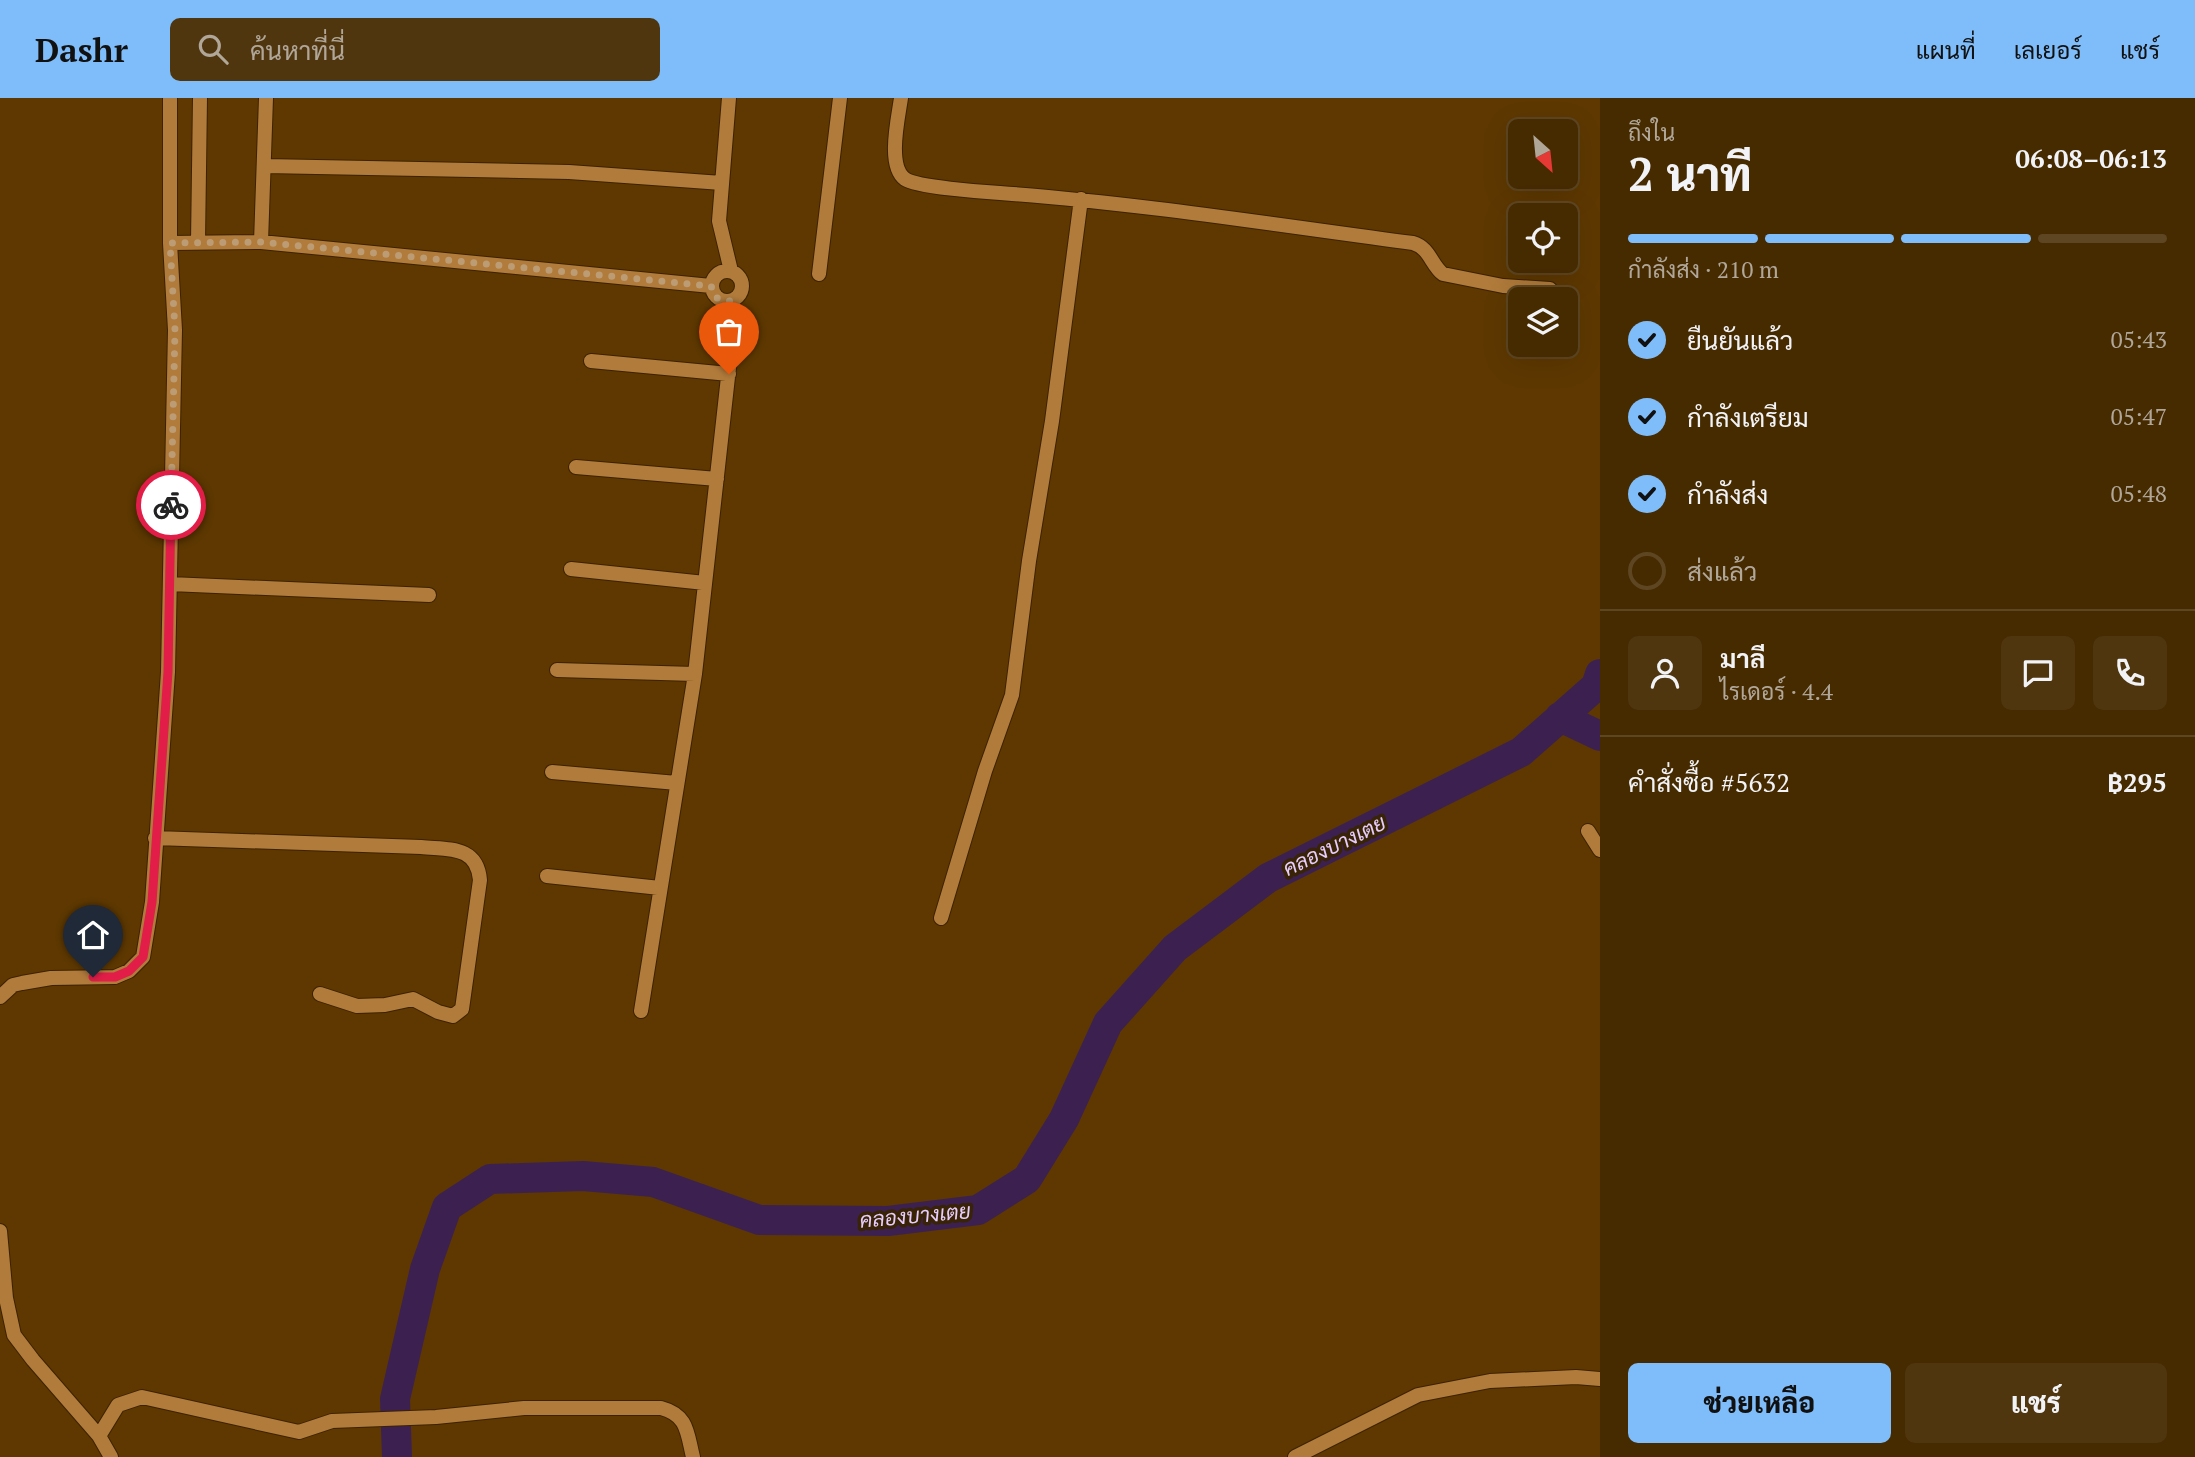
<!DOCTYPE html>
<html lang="th">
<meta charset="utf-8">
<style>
:root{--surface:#462a00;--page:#50360f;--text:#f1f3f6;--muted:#b0a799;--line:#5e4622;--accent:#7fbdfa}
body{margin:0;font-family:"PT Serif",Sarabun,serif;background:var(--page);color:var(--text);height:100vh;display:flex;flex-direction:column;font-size:26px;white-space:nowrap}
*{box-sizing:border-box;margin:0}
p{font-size:23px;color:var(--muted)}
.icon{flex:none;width:38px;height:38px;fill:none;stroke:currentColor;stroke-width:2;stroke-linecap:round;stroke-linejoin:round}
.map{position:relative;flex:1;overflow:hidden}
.side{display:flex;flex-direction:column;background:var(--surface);width:595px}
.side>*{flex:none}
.needle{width:46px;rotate:153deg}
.fabs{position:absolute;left:1508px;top:21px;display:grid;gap:14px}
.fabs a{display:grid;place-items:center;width:70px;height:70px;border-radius:10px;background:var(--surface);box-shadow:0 7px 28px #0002,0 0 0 2px var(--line);font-size:35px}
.pin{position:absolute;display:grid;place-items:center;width:60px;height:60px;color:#fff;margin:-72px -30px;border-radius:50% 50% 50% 0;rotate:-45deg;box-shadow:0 0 7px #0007}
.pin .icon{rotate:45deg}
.courier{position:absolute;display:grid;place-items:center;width:70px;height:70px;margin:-35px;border:5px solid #e11d48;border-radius:50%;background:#fff;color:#222;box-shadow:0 2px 9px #0007}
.headline em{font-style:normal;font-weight:800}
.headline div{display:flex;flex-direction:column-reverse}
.headline{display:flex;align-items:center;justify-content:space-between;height:119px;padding:0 28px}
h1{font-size:46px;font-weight:800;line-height:52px}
.bar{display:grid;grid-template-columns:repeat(4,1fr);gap:10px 7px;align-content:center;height:84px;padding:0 28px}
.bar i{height:9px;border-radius:5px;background:var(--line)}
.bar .active{background:var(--accent)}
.bar p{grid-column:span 4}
.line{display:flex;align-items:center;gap:18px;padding:0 28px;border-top:2px solid var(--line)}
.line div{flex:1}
.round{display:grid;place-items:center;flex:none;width:74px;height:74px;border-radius:10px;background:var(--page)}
ol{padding:0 28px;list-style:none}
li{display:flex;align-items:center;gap:21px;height:77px}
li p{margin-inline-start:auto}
li .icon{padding:7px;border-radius:50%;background:var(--accent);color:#111;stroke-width:4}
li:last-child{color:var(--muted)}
li i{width:38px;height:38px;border:4px solid var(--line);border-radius:50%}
.action{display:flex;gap:14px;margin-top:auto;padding:14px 28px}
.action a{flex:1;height:80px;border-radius:10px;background:var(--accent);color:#111;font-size:28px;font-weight:800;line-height:80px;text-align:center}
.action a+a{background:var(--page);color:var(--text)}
header{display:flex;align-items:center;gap:42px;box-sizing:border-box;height:98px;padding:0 35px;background:var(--accent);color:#111}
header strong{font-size:33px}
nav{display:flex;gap:38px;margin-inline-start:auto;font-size:24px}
.search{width:490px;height:63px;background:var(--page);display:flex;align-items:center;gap:18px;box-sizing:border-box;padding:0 24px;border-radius:10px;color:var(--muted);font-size:26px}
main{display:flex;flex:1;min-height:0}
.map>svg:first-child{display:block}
</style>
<header>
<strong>Dashr</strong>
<div class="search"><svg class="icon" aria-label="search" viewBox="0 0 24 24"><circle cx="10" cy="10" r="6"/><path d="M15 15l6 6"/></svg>ค้นหาที่นี่</div>
<nav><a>แผนที่</a><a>เลเยอร์</a><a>แชร์</a></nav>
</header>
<main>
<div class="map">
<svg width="1600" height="1359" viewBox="0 0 1600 1359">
<rect width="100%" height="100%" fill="#5e3800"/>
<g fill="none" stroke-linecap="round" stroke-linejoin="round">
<path stroke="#3c2150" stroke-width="30" d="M1560,619l40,19
M397,1359l-2,-58 30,-130 22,-62 43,-28 93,-3 70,6 106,38 129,1 90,-11 49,-31 37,-60 44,-96 67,-75 93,-70 253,-126 75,-66 4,-12"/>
<defs>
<path id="street" d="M729,0l-10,123 12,50
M901,0c-3,21 -14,68 4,81 11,8 78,13 95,14 138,10 276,32 413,50 17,5 18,22 30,31l60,12 47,3
M265,68l304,6 153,11
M198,144l2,-144
M261,144l5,-144
M170,145l91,-1 450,44
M712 188a15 15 0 1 1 30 0a15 15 0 1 1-30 0Z
M819,176l21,-176
M591,263l138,13
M576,369l141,12
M571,471l134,14
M170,486l259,11
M557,572l138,4
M552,674l125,11
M1588,733l12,19
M155,740l266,9c27,3 56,-2 59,33l-18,129 -9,7 -15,-4 -25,-13 -28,6 -28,1 -37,-12
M547,778l113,12
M941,820l44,-147 27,-76 17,-134 23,-140 29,-222
M0,899l13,-12 9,-2 29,-5 64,-1 14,-6 14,-14 9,-55 16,-230 7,-342 -5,-87v-145
M641,913l54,-337 38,-342 -3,-31
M0,1133l6,67 8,37 19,25 66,76 12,21
M99,1338l19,-31 24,-8 157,35 33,-11 104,-4 88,-9h137c27,7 26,25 32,49
M1295,1359l123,-62 72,-14 86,-4 24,2"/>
</defs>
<use href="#street" stroke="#3c2200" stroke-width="16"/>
<use href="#street" stroke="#b17b3b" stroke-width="14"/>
</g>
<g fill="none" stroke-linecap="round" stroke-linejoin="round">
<path stroke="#bc9c74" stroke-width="7" stroke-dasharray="0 12.6" d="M171,407l4,-175 -5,-87 91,-1 450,44 6,12 13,3 3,31 -4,42"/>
<path stroke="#e11d48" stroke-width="9" d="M93,879h22l14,-6 14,-14 9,-55 16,-230 3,-167"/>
</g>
<g text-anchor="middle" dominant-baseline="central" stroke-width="7" stroke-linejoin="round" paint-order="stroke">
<g font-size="21" font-style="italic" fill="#e7cefd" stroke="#392307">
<text transform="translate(1334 747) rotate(-26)">คลองบางเตย</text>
<text transform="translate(915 1117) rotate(-5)">คลองบางเตย</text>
</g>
</g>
</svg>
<div class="fabs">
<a><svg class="needle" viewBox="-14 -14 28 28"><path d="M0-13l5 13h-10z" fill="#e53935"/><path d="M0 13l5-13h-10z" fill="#b0a799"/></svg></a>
<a><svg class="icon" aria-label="locate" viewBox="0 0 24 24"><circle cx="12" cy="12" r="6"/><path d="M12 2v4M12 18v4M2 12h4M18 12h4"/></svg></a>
<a><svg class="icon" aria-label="layers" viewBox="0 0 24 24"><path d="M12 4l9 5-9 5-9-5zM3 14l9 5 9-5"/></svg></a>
</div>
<div class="pin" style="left:729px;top:276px;background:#ea580c"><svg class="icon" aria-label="bag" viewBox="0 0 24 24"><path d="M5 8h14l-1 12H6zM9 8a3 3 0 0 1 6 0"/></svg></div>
<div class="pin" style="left:93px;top:879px;background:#1f2937"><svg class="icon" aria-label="home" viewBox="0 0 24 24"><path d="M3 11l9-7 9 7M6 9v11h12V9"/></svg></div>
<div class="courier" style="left:171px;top:407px"><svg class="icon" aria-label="bike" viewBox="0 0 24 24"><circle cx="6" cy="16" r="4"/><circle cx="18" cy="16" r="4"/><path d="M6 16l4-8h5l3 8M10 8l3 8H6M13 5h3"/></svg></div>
</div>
<section class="side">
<div class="headline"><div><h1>2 นาที</h1><p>ถึงใน</p></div><em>06:08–06:13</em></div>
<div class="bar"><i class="active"></i><i class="active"></i><i class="active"></i><i></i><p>กำลังส่ง · 210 m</p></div>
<ol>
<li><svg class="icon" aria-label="check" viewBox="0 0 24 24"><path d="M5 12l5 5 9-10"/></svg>ยืนยันแล้ว<p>05:43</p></li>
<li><svg class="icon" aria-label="check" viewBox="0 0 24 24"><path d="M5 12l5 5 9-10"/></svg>กำลังเตรียม<p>05:47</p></li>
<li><svg class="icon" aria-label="check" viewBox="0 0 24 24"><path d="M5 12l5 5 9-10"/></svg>กำลังส่ง<p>05:48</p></li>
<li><i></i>ส่งแล้ว</li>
</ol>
<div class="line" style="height:126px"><a class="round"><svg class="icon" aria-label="person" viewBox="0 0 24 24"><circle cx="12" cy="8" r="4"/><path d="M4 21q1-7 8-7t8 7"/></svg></a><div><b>มาลี</b><p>ไรเดอร์ · 4.4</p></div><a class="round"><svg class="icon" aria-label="chat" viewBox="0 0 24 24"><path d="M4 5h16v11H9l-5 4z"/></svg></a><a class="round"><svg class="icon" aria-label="phone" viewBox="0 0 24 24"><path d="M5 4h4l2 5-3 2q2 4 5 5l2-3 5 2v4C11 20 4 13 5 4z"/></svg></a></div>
<div class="line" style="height:91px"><div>คำสั่งซื้อ #5632</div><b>฿295</b></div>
<div class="action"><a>ช่วยเหลือ</a><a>แชร์</a></div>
</section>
</main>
